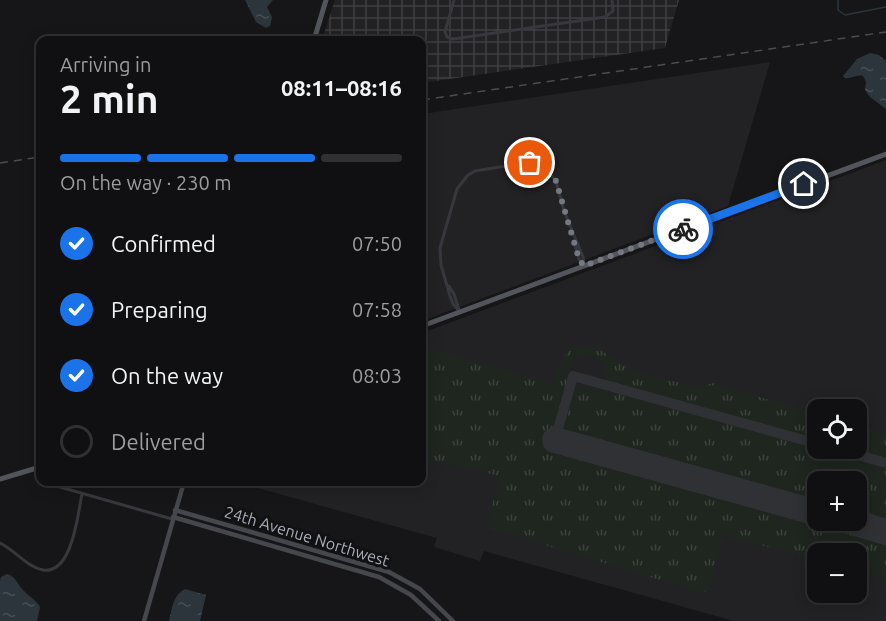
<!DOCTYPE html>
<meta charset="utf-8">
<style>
:root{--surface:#101012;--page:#19191b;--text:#f1f3f6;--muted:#9c9d9f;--line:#303032;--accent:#1a73e8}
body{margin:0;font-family:Ubuntu,sans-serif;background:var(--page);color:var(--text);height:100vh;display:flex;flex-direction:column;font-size:22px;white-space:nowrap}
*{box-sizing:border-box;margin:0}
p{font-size:20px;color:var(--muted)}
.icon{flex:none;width:33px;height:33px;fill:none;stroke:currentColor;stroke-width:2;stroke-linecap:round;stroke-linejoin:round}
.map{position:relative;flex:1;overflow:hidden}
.panel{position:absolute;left:36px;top:36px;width:390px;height:450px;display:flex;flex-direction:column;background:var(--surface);border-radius:12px;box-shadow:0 3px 15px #0003,0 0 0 2px var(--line)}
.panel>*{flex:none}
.tools{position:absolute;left:807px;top:399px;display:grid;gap:12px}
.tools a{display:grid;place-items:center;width:60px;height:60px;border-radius:12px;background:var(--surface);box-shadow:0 3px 15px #0003,0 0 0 2px var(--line);font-size:30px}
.pin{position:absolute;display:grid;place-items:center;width:51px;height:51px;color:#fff;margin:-26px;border:3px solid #fff;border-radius:50%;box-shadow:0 2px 6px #0007}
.courier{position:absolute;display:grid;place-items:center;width:60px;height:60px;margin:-30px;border:4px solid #1a73e8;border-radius:50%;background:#fff;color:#222;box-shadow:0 2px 8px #0007}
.summary em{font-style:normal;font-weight:700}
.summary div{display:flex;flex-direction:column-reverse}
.summary{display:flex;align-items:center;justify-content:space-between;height:102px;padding:0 24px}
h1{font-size:39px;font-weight:700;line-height:45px}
.bar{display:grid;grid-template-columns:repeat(4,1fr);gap:9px 6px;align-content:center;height:72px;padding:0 24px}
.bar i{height:8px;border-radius:4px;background:var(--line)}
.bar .current{background:var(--accent)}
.bar p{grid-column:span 4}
ol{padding:0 24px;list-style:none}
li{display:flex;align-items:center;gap:18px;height:66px}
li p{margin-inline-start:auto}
li .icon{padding:6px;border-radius:50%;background:var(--accent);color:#fff;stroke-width:4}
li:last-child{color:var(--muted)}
li i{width:33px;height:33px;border:3px solid var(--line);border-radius:50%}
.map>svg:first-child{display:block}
</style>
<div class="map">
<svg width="886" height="621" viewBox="0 0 886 621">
<defs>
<pattern id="industrial-grid" width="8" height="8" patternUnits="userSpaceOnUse" patternTransform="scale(1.5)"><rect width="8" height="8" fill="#222225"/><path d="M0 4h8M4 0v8" fill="none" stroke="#3f3f43"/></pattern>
<pattern id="grass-tufts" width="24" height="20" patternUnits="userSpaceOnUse" patternTransform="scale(1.5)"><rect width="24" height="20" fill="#1e261f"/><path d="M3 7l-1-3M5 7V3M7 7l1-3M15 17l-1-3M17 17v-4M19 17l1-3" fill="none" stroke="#3c433d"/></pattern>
<pattern id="water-ripples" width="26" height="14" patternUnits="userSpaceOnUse" patternTransform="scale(1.5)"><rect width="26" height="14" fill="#2c353c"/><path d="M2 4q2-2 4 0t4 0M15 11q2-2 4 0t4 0" fill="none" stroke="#485056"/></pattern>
</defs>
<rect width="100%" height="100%" fill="#161618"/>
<path fill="#222225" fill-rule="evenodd" d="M770,62l-42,144 -306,115v-207z
M886,160v461h-152l-250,-70 -4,10 -46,-14 3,-9 -201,-56h186v-149zM818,410h38v38h-38zM818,482h38v38h-38zM818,554h38v38h-38z"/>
<path fill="url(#industrial-grid)" d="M335,0h344l-14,48 -243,35v-43h-100z"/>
<path fill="url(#grass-tufts)" d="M578,345l20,4 39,22 61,17 14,-5 105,31v27l-209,-59c-4,-6 0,-13 -4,-19 -6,-8 -25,-10 -31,-2l-23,86 336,94v37l-29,-8 -1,-16h-38l-1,5 -93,-23 -16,53 -5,4 -214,-65 -2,-3 13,-49 -78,-18v-111l133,37c5,-15 7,-33 23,-39z
M578,385h13l27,6 268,76v57l-29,-9 -1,-33h-38l-1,23 -251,-71c-5,-15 3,-36 12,-49z
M857,426l29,9v25l-41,-11 11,-1z"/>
<path fill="url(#water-ripples)" d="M245,0h28l-6,7 5,10 -2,9 -4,2 -10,-6z
M870,53l9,2 7,6v48l-16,-12 -5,-7 1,-8 -3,-6c-7,-2 -11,3 -18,2l-2,-2 14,-17z
M7,574c10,3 10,11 18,18 5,5 11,8 15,15l-3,14h-37v-40l1,-4z
M185,589l21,6 -6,26h-31c3,-12 4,-26 16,-32z"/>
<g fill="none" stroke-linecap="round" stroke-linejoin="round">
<path stroke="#2c353c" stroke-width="1.5" d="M838,0v10l7,5 41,-8"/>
<path stroke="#303135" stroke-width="10" d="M555,440l18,-64 245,68
M834,448l52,15"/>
<path stroke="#303135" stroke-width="26" d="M555,440l263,73
M846,520l40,12"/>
<path stroke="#37383d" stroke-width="3" d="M454,0l-9,32 2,5 6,2 152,-22 8,-6 -1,-11
M574,241l5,18 5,6
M449,286l5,8 5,16
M460,312l-7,-8 -3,-8 -9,-31 -1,-17 17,-59 11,-14 7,-4 49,-8 11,1 11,5 10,12 8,30 19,46 1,9
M53,485l119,34
M0,543c15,7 27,24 43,27 29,5 35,-56 39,-76"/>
<path stroke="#45474d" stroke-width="4.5" d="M175,510l214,62 31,17 33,32
M173,517l206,60 32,18 28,26
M144,621l40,-139"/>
<path stroke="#53555c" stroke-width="5" d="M314,40l12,-40
M422,326l464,-172
M0,479l40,-12"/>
<path stroke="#4a4c52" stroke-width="1.5" stroke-dasharray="8 6" stroke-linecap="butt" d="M422,100l464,-68
M0,163l40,-6"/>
</g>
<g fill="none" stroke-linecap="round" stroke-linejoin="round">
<path stroke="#757880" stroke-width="6" stroke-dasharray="0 10.8" d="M530,163l13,4 13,14 23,78 5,7 99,-37"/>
<path stroke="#1a73e8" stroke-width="8" d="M683,229l121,-45"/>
</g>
<g text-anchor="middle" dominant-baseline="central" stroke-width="6" stroke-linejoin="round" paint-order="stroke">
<g font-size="16" fill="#a8adb8" stroke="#111113">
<text transform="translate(307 536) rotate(17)">24th Avenue Northwest</text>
</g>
</g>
</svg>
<div class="tools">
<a><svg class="icon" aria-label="locate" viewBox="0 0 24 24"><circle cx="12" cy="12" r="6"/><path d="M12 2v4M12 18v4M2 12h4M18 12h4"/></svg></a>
<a>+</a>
<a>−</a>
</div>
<div class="pin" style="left:530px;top:163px;background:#ea580c"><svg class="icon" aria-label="bag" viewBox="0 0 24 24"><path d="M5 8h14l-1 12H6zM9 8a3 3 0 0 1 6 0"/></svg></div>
<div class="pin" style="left:804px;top:184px;background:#1f2937"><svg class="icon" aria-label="home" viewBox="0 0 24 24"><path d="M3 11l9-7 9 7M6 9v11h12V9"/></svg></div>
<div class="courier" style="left:683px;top:229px"><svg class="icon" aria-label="bike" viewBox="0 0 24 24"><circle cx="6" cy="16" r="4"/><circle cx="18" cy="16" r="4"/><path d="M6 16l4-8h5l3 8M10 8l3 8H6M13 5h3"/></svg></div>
<section class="panel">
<div class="summary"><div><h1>2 min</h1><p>Arriving in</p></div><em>08:11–08:16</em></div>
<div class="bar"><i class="current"></i><i class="current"></i><i class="current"></i><i></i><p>On the way · 230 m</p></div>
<ol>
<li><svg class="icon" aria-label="check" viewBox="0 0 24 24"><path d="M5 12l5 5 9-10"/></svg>Confirmed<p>07:50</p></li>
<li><svg class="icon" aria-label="check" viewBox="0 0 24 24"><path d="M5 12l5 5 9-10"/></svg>Preparing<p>07:58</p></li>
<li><svg class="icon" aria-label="check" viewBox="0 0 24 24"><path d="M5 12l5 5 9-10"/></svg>On the way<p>08:03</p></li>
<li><i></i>Delivered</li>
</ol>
</section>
</div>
